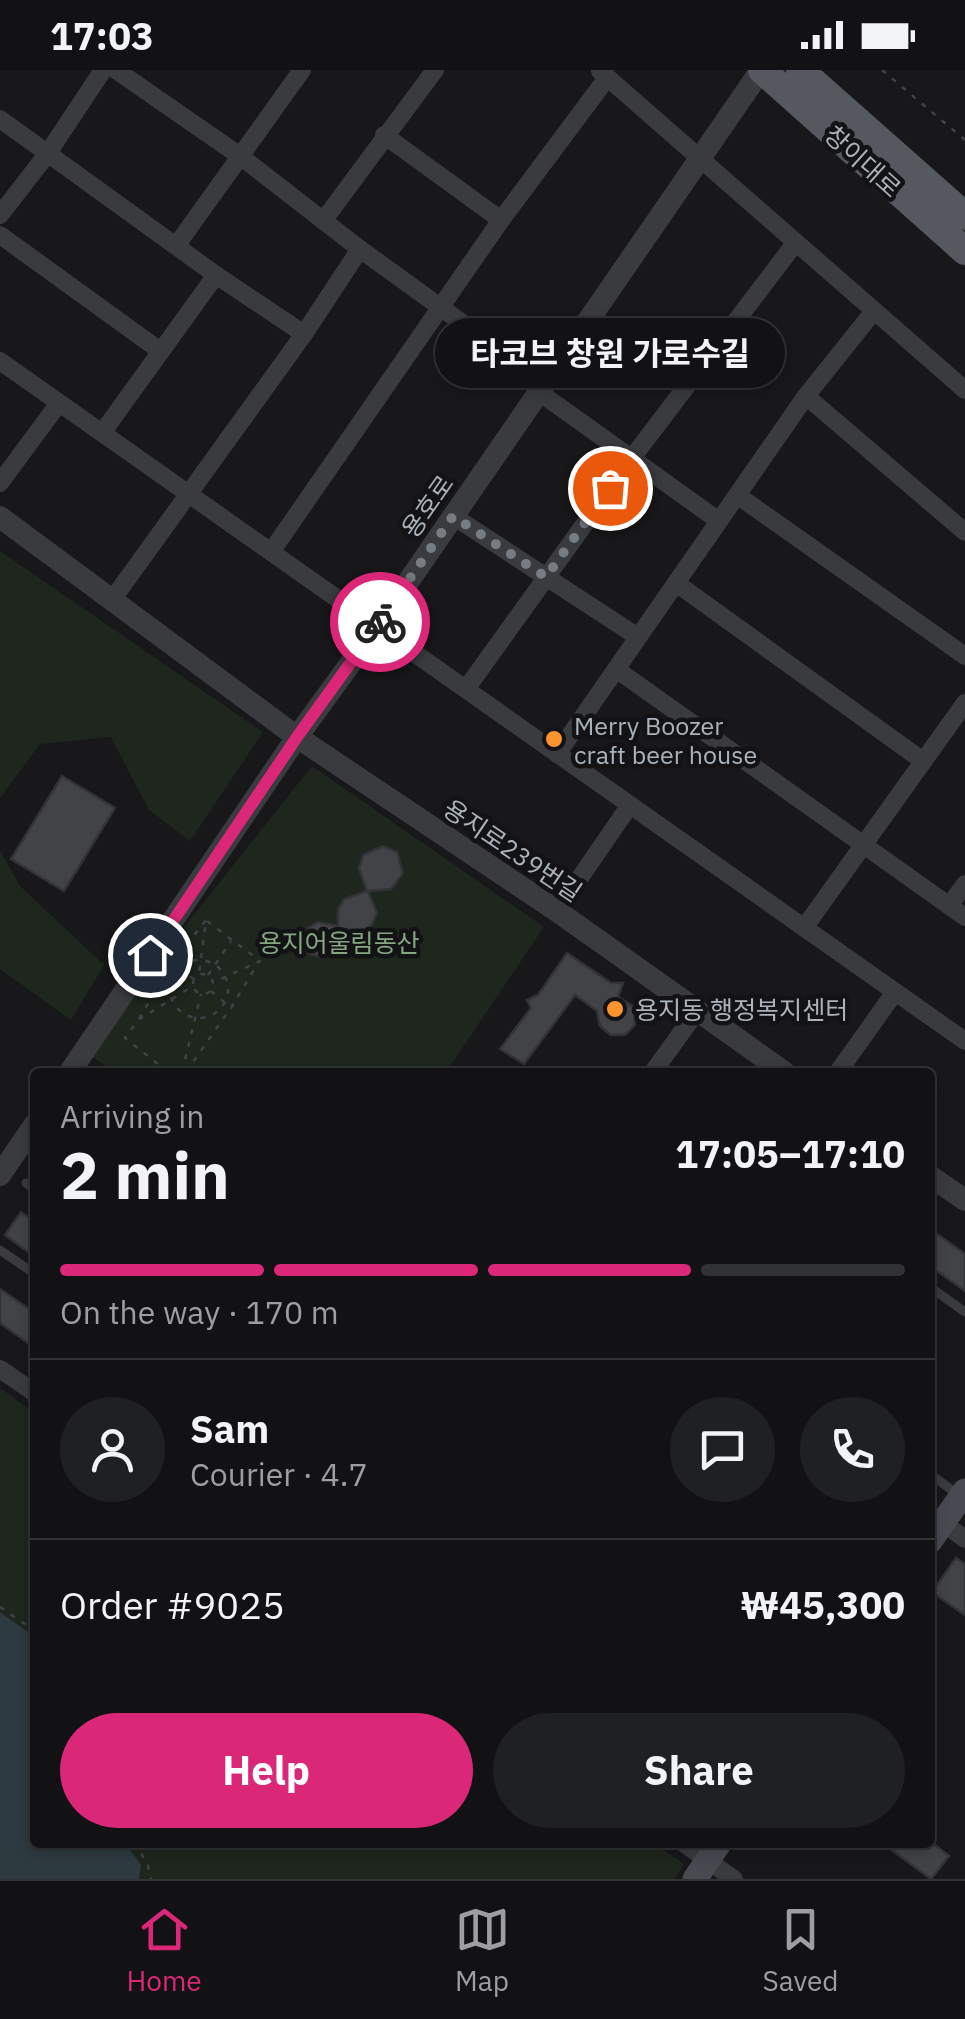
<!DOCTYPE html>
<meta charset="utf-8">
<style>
:root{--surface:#121214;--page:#1f2022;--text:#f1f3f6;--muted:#9c9ea0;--line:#313234;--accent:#db2777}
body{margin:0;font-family:"IBM Plex Sans","Noto Sans KR",sans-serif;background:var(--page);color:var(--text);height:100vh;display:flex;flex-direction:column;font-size:38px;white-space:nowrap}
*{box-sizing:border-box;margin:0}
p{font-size:32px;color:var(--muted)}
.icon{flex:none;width:55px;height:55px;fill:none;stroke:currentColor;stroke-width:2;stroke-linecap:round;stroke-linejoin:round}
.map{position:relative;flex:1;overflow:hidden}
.sheet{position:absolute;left:30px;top:998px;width:905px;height:780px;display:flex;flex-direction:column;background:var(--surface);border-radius:10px;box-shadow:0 5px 15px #0003,0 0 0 2px var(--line)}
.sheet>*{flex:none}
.pin{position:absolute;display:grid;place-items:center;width:85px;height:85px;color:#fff;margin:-42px;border:5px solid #fff;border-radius:50%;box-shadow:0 2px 10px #0007}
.courier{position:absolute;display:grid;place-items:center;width:100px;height:100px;margin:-50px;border:8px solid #db2777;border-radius:50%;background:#fff;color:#222;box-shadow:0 2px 12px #0007}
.bubble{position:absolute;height:70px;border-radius:35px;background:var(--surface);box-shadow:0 5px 15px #0003,0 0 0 2px var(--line);font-size:32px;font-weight:700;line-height:70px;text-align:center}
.overview em{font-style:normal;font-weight:700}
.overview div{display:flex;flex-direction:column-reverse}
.overview{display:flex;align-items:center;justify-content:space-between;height:170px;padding:0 30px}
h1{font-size:65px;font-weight:700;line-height:75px}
.bar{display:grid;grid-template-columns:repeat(4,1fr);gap:15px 10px;align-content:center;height:120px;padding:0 30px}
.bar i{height:12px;border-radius:8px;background:var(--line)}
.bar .active{background:var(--accent)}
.bar p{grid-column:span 4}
.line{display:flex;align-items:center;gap:25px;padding:0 30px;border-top:2px solid var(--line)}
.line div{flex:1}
.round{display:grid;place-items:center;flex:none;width:105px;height:105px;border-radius:52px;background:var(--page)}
.action{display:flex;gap:20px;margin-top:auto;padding:20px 30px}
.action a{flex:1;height:115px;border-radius:60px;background:var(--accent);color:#fff;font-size:40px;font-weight:700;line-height:115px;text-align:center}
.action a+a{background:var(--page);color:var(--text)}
.status{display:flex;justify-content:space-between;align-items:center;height:70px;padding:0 50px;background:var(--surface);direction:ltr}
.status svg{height:28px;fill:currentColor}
.menu{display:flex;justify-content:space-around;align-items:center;height:140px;border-top:2px solid var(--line);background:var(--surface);font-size:28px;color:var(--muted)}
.menu a{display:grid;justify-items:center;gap:5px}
.menu .active{color:var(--accent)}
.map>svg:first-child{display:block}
</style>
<div class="status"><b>17:03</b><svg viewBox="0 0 49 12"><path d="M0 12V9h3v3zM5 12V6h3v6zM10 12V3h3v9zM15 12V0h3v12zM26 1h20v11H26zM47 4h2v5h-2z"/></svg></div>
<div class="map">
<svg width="965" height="1809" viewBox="0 0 965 1809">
<rect width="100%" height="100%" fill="#18181a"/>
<path fill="#1e261d" d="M0,481l263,181 -73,109 -41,-31 -38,-73 -71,7 -40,54z
M312,696l232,161 -98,145h-331l-30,-20z
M0,780l20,36 84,79 -33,55 -71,-51z
M0,1318l35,25v429l618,1 31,21 -9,15h-675z"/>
<path fill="#2d3a3f" d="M0,1542l35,25v205l90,1 16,22 -2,14h-139z"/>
<path fill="#424347" stroke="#323336" stroke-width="2.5" d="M62,706l53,32 -51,83 -53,-32z
M383,776l14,6 6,21 -12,16 -23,2 9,22 -5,12 -10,7 -23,-4v14l-5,11 -11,5 -12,-4 -7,-9 4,-17 10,-6 20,4v-16l6,-11 23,-8 -8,-22 4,-14z
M567,883l44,30h12l-5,14 16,10 1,18 -10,10h-14l-11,-9 -3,-15 -22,-16 -51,69 -24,-15 31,-41 -4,-8 11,-5z
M21,1142l14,10v35l-30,-22z
M930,1159l35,25v37l-35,-25z
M0,1219l35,24v35l-35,-25z
M956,1488l9,6v51l-33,-23z
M881,1772h50l18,14 -18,23z"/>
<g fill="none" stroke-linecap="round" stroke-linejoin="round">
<path stroke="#3f4247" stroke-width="2.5" stroke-dasharray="5 8" stroke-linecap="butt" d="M882,0l83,70
M207,851l53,40 -46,21
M170 919a29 29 0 1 1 58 0a29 29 0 1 1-58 0Z
M193 914a10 10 0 1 1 20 0a10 10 0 1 1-20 0Z
M208,905l23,-34
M194,909l-23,-15 35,-44 -7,54
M211,921l20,17 27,-45
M139,949l31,-54
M168,1002l-43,-34 13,-18 55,-34
M182,1002l19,-78
M186,1002l44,-63
M0,1537l35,24
M135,1772l13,24 3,13"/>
<path stroke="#393b3f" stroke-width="9" d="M26,1113l9,7
M0,1180l35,24
M930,1217l35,25
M930,1303l1,1
M930,1404l30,22"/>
<path stroke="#393b3f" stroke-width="18" d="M116,0l124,86 120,93 185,134
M600,1l365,319
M0,49l216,156 88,59
M384,65l117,85
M0,145l48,-62 55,-83
M323,151l112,-151
M0,165l159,115
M176,176l126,-176
M0,291l965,680
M539,322l180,129
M806,326l159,136
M102,363l114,-158
M0,413l59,-80
M737,425l228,161
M453,446l185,121
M271,482l230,-332 106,-142
M676,513l247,178
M112,530l192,-266 56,-85
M616,599l349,248
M466,619l166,-231 164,-216
M557,684l249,-358 68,-85
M949,836l16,-22
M557,841l73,-106
M804,858l161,-225
M653,1002l44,-61
M838,1002l57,-80
M0,1299l35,24
M943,1453l22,16
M682,1772l52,37"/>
<path stroke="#393b3f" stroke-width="22" d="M0,447l297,220 260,174 227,161
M70,1002l227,-335 80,-110 384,-557
M0,1105l35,-51
M930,1106l35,24"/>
<path stroke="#474a50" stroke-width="25" d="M930,1471l35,-50
M695,1809l25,-37"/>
<path stroke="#55585f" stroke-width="28" d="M762,0l203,181
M800,0l165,146"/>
</g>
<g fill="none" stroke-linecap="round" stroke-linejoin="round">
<path stroke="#777c83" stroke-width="10" stroke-dasharray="0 18" d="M380,552l73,-106 93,61 64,-89"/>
<path stroke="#db2777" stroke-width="12" d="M150,885l147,-218 83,-115"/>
</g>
<g fill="#fb932f" stroke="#131315" stroke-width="4">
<circle cx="554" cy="669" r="10"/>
<circle cx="615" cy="939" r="10"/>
</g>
<g text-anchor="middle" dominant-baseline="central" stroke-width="9" stroke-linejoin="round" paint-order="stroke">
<g font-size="25" fill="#aab2bb" stroke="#131315">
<text transform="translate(863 91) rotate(42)">창이대로</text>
<text transform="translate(427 436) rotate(-55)">용호로</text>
<text transform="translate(513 780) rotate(34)">용지로239번길</text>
</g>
<g font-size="25" fill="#aab2bb" stroke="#131315" text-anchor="start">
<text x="574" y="655">Merry Boozer<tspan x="574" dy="29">craft beer house</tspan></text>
<text x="635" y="939">용지동 행정복지센터</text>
</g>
<g font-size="25" fill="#84a680" stroke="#131315">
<text x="339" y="872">용지어울림동산</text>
</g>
</g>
</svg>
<div class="pin" style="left:610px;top:418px;background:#ea580c"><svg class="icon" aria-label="bag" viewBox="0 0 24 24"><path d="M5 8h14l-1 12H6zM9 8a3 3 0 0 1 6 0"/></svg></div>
<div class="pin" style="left:150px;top:885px;background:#1f2937"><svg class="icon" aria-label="home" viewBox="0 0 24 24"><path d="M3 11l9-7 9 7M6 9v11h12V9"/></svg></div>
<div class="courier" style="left:380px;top:552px"><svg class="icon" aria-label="bike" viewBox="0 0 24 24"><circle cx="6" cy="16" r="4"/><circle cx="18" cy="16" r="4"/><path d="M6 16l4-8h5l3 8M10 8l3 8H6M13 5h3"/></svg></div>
<div class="bubble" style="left:435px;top:248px;width:350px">타코브 창원 가로수길</div>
<section class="sheet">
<div class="overview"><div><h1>2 min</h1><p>Arriving in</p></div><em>17:05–17:10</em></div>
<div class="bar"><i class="active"></i><i class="active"></i><i class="active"></i><i></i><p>On the way · 170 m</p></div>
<div class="line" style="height:180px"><a class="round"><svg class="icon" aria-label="person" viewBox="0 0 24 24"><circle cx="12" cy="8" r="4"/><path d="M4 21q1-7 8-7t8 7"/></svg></a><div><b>Sam</b><p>Courier · 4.7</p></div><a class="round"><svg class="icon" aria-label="chat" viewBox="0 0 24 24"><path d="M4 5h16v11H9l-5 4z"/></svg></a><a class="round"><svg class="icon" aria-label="phone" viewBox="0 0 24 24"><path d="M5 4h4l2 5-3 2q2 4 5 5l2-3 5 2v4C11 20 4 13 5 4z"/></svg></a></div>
<div class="line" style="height:130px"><div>Order #9025</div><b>₩45,300</b></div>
<div class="action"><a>Help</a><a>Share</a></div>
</section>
</div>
<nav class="menu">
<a class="active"><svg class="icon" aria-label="home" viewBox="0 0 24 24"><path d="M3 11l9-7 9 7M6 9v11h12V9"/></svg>Home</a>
<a><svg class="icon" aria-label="map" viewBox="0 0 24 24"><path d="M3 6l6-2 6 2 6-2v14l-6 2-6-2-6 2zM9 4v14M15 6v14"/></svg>Map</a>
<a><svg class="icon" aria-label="saved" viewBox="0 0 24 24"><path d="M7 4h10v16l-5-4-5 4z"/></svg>Saved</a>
</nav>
